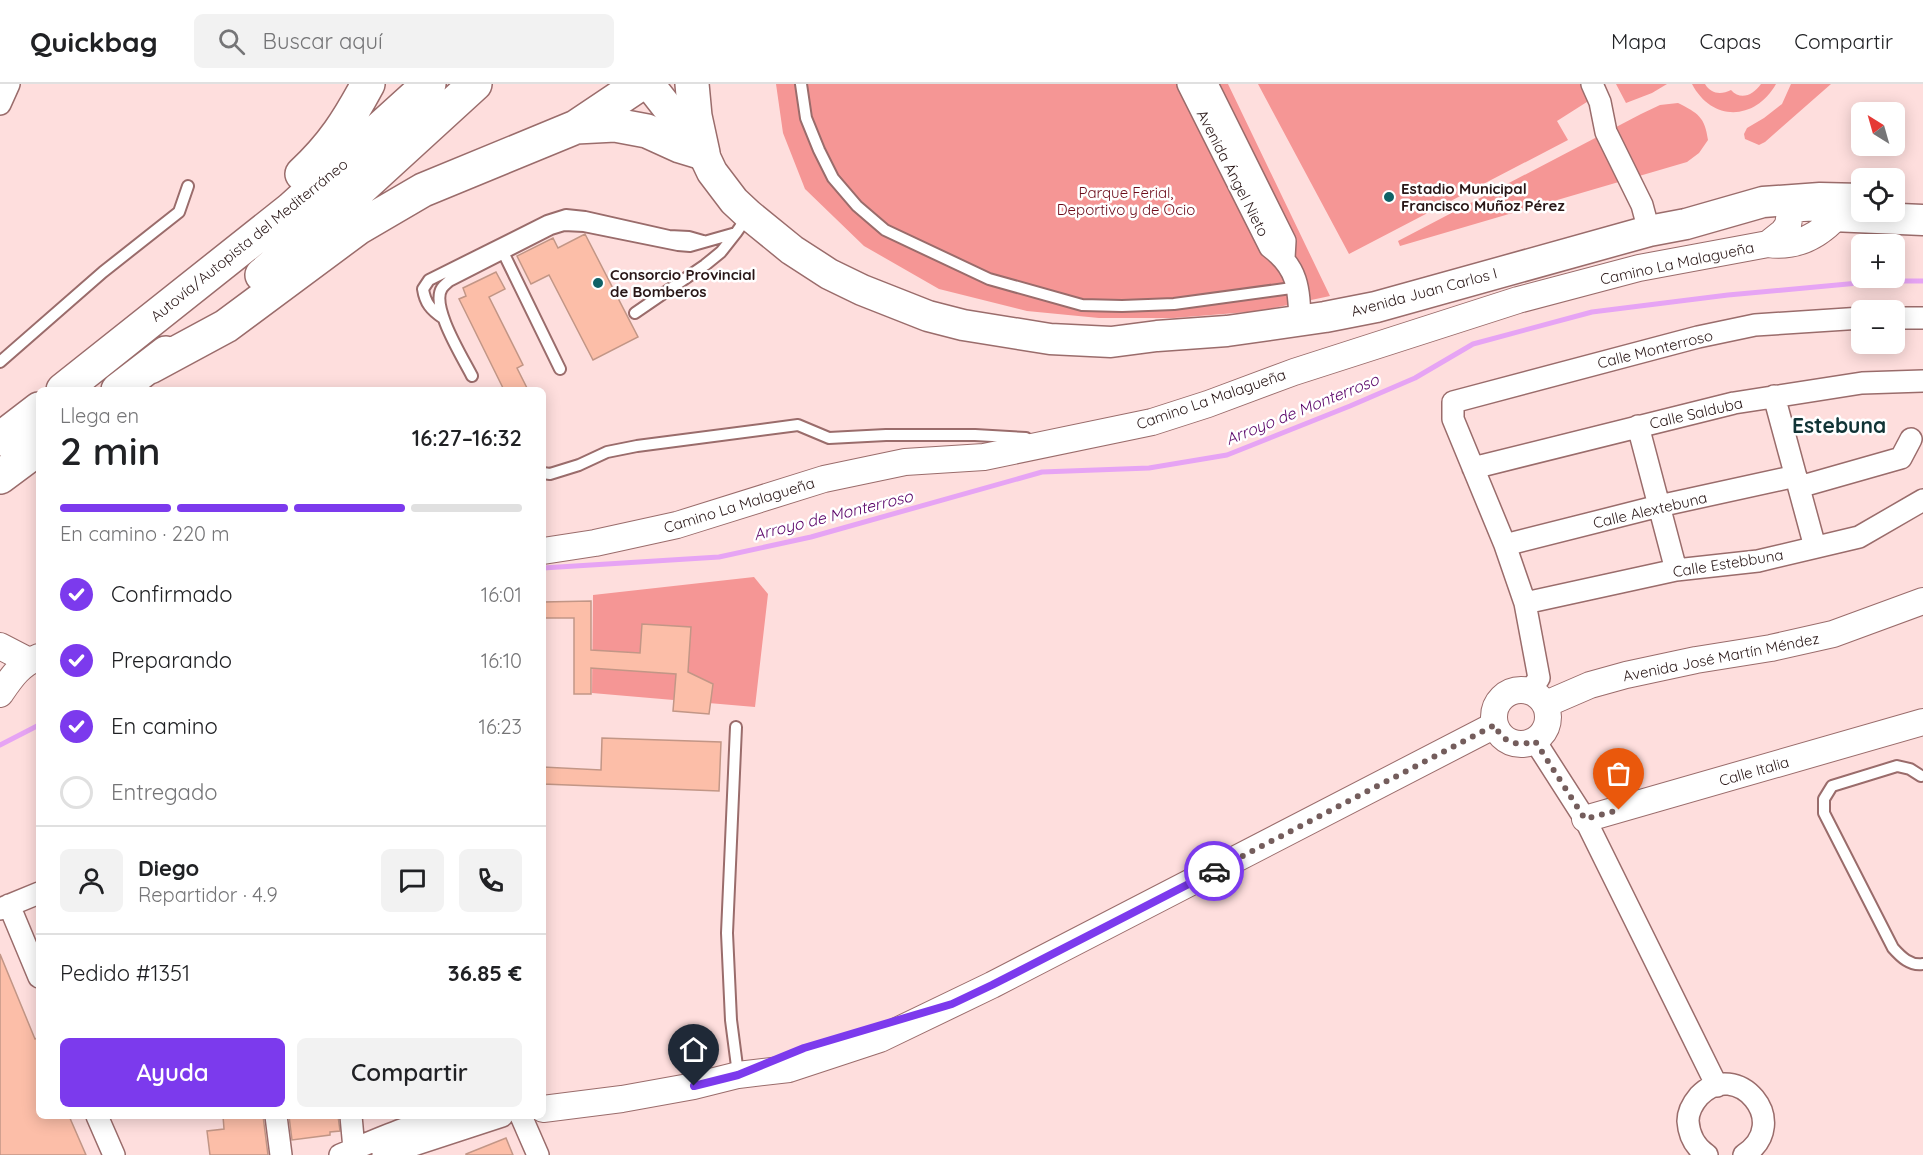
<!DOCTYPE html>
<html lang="es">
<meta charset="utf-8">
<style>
:root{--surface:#fff;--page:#f2f2f2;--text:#202124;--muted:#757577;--line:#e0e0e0;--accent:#7c3aed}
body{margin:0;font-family:Quicksand,sans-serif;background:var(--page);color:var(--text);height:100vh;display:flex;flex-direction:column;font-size:22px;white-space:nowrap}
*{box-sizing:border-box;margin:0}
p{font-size:20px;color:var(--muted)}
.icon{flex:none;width:33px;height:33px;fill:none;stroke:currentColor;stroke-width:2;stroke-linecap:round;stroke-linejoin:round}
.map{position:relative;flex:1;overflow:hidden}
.drawer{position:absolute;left:36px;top:303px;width:510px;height:732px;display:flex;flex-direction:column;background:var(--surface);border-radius:9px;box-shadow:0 3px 15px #0003}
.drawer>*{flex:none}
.needle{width:39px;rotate:323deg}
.buttons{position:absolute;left:1851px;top:18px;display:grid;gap:12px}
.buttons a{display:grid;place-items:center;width:54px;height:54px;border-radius:9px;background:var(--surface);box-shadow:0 3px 15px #0003;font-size:30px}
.pin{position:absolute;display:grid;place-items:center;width:51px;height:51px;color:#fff;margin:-62px -26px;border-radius:50% 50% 50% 0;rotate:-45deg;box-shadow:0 0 6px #0007}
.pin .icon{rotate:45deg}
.courier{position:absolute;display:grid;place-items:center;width:60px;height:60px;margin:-30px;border:4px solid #7c3aed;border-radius:50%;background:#fff;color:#222;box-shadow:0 2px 8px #0007}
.summary em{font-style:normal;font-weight:600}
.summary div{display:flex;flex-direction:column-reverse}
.summary{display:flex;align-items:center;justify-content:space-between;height:102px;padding:0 24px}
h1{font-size:39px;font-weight:600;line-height:45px}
.bar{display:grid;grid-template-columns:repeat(4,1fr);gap:9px 6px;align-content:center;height:72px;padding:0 24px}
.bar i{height:8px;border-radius:4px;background:var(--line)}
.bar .selected{background:var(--accent)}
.bar p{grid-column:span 4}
.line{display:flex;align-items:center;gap:15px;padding:0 24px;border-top:2px solid var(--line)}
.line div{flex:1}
.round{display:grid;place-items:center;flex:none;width:63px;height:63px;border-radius:9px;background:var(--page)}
ol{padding:0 24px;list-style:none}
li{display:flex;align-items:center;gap:18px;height:66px}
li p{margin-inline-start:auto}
li .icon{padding:6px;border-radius:50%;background:var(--accent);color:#fff;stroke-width:4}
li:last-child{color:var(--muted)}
li i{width:33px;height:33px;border:3px solid var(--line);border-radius:50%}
.action{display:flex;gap:12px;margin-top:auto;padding:12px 24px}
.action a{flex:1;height:69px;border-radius:9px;background:var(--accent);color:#fff;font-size:24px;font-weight:600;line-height:69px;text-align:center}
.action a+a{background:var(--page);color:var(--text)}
header{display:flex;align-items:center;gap:36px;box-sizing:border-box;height:84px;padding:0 30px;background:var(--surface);border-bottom:2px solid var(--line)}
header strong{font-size:28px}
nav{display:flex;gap:33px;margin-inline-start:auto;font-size:21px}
.search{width:420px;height:54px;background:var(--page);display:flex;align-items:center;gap:15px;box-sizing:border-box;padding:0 21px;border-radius:9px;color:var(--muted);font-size:22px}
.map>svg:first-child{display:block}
</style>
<header>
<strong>Quickbag</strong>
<div class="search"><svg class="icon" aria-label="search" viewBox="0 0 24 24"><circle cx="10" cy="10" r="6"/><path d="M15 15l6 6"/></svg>Buscar aquí</div>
<nav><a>Mapa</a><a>Capas</a><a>Compartir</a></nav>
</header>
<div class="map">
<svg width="1923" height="1071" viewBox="0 0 1923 1071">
<rect width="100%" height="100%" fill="#fededd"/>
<path fill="#f59695" d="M776,0h452l102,212 -70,15 -86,7h-75l-72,-7 -88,-22 -75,-43 -59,-57 -22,-56z
M1258,0h323l9,16 -33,21 11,19 -219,114z
M1616,0h51l-15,9 -26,10z
M1692,0h13c6,10 16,11 26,6 10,11 22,5 30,-6h15c-21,37 -64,38 -84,0z
M1791,0h40l-66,58 -6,3 -14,-6 -1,-5 3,-6 17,-10 18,-14z
M1678,19c20,10 27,14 30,37l-9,13 -12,9 -287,84 -2,-5 243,-127 19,-9z
M754,493l14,17 -13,113 -163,-14 1,-98z"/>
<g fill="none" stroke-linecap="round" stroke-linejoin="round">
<path stroke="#e6a4f4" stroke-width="5" d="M543,484l176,-11 92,-20 231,-65 107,-4 78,-13 123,-49 65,-28 58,-34 119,-32 136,-17 152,-14h43
M0,661l39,-20"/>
</g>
<path fill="#fcbea8" stroke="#c29686" stroke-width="1.5" d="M585,150l53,103 -45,23 -44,-85 -18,9 -14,-28 36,-18 5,10z
M496,188l9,17 -16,8 34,68 -6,3 11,22h-24l-45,-91 7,-3 -3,-8z
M591,517v49l49,3 2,-29 49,3 -3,45 25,12 -4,30 -36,-3 3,-37 -85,-6v26h-17v-76h-31v-16z
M602,654l119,4 -2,49 -176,-7v-17l58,3z
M0,870l35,85 4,-2v79h30l17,39h-86z
M223,1032h40l5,39h-58l-3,-24 17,-2z
M289,1032h49l2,15 -10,1v3l-38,5z
M506,1054l7,17h-47v-1z"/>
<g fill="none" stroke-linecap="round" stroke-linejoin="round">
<defs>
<path id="service" d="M801,0l5,34 13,32 14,28 24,28 28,24 104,49 93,26 40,1 52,-2 125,-17
M501,164l59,121
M635,229l70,-48 16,-13 15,-19
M443,234c-12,-8 -18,-15 -20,-29l6,-9 118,-59 19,-6 19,2 84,19 20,1 14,4
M0,278l103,-90 76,-60 9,-26
M472,292c-9,-18 -42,-70 -30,-88 2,-3 5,-5 7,-7l102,-52 13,-4 20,1 94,19 12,1 46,-13 11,-16
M543,389l7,1 29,-9 28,-13 30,-6 161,-21 31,13 57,-3h89l51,3 2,2
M736,643l-9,206 4,87 7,54
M1921,692l-11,-7 -13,-3 -65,20 -8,13v14l69,135c8,9 17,18 30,16"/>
<path id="minor" d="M1188,0l82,163c28,21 29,41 30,74
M1207,0l78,157 -1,17
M1592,0l8,18 6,30 36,73 7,26
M0,20l9,-20
M1894,234h29
M1774,312l41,151
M1638,342l38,144
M1473,384l261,-65 128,-20 61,-2
M1799,403l102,-29 10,-19
M1505,461l154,-39 137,-30
M1525,519l151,-33 82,-9 101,-24 64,-37
M1530,607l9,-13 -14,-75 -20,-58 -52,-126v-17l245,-65 57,-12 107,-7
M1535,657l50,78 132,267
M9,821l30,72
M0,825l39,-16
M97,1032l17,39
M276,1032l5,39
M351,1032l3,33
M521,1032l17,39
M340,1071c36,-15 74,-33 113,-39
M383,1071l119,-39
M1707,1071c-12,-8 -18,-19 -19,-34 0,-10 5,-18 11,-25 37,-39 95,26 45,59"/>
<path id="tertiary" d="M1768,160l15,-12 5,-7 2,-12c9,-7 19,-5 30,-5
M543,467l52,-8 82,-18 147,-46 81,-17 79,-5 168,-35 56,-18 86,-32 224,-72 121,-32 129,-24c29,4 51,-8 70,-29
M0,562l29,15
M1494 633a27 27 0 1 1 54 0a27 27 0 1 1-54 0Z
M0,610c11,-16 20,-30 39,-37
M1546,620l44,-19 36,-10 70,-15 75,-12 62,-14 90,-33
M1585,735l338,-97
M543,1025l79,-10 72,-13 44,-11 51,-6 91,-30 112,-54 503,-260"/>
<path id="secondary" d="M649,0l54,69 9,19 22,29 15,14 43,35 37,24 33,16 66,26 35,9 87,14 61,3 46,-6 70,-5 98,-14 51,-10 273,-76 37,-7 77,-22 57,-4 42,1
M1832,132l91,4"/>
<path id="motorway" d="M576,43l39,-2 32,6 33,15 23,7 -8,-37 -3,-32
M302,90c31,-29 46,-53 66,-90
M262,191l73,-63 140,-128
M150,283l76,-41 132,-98 65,-38 153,-63 64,-43
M63,306l228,-181 138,-125
M118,306l48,-37
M0,355l39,-30
M0,393l39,-29"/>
</defs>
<use href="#service" stroke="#9a6c6b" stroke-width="14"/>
<use href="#minor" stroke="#9a6c6b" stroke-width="24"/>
<use href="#tertiary" stroke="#9a6c6b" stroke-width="28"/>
<use href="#secondary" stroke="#9a6c6b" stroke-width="33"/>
<use href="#motorway" stroke="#9a6c6b" stroke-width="36"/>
<use href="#service" stroke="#fff" stroke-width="10"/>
<use href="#minor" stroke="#fff" stroke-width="21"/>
<use href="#tertiary" stroke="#fff" stroke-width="26"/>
<use href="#secondary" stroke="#fff" stroke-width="30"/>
<use href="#motorway" stroke="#fff" stroke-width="33"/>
</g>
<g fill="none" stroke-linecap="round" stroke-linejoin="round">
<path stroke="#745d5c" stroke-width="6" stroke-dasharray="0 10.8" d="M1214,787l281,-146c7,18 23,22 40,16l50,78 34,-9"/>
<path stroke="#7c3aed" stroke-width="8" d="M694,1002l44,-11 66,-27 148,-44 40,-19 222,-114"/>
</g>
<g fill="#106166" stroke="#fff" stroke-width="2">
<circle cx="1389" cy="113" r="6"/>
<circle cx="598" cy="199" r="6"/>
</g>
<g text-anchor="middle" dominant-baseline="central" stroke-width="5" stroke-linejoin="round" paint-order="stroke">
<g font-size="15" fill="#291717" stroke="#fff">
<text transform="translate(1233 89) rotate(63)">Avenida Ángel Nieto</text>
<text transform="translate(249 156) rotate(-39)">Autovía/Autopista del Mediterráneo</text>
<text transform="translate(1677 179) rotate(-12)">Camino La Malagueña</text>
<text transform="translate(1424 208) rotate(-15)">Avenida Juan Carlos I</text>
<text transform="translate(1655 265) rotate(-14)">Calle Monterroso</text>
<text transform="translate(1211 315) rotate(-19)">Camino La Malagueña</text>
<text transform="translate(1696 329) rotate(-13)">Calle Salduba</text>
<text transform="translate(739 421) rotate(-17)">Camino La Malagueña</text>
<text transform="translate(1650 426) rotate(-13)">Calle Alextebuna</text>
<text transform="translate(1728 479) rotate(-9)">Calle Estebbuna</text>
<text transform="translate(1721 573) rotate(-11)">Avenida José Martín Méndez</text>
<text transform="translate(1754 687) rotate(-16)">Calle Italia</text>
</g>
<g font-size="15" font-weight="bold" fill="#291717" stroke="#fff" text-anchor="start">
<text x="1401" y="104">Estadio Municipal<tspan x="1401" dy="17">Francisco Muñoz Pérez</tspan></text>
<text x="610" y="190">Consorcio Provincial<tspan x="610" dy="17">de Bomberos</tspan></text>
</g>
<g font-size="15" fill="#6d0c1b" stroke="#fff">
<text x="1126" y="108">Parque Ferial,<tspan x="1126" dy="17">Deportivo y de Ocio</tspan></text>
</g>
<g font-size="16" font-style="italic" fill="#580067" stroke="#fff">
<text transform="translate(1302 325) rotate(-22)">Arroyo de Monterroso</text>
<text transform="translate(833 431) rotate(-14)">Arroyo de Monterroso</text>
</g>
<g font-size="21" font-weight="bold" fill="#113436" stroke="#fff">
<text x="1839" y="341">Estebuna</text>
</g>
</g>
</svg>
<div class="buttons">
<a><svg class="needle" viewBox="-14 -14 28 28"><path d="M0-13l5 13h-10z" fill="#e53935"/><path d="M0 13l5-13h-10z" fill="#757577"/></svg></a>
<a><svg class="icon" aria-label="locate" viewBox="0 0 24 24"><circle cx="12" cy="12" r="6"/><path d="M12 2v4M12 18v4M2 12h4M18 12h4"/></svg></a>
<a>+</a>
<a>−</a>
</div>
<div class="pin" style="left:1619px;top:726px;background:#ea580c"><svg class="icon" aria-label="bag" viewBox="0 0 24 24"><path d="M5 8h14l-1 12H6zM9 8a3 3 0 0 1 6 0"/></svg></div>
<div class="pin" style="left:694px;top:1002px;background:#1f2937"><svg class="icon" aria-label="home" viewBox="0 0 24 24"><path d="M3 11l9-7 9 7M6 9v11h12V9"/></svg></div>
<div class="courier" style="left:1214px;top:787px"><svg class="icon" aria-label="car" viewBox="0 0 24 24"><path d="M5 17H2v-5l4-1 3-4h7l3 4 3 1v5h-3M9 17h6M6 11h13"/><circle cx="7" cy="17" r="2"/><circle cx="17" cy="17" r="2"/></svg></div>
<section class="drawer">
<div class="summary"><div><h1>2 min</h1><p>Llega en</p></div><em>16:27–16:32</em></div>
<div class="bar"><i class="selected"></i><i class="selected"></i><i class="selected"></i><i></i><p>En camino · 220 m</p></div>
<ol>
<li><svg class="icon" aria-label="check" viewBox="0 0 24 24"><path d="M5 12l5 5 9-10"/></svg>Confirmado<p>16:01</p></li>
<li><svg class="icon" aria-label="check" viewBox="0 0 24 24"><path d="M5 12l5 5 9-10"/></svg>Preparando<p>16:10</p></li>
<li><svg class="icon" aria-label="check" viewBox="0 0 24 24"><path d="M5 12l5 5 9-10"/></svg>En camino<p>16:23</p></li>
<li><i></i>Entregado</li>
</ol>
<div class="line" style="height:108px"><a class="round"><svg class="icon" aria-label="person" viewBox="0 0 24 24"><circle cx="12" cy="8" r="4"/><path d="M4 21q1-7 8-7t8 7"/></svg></a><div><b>Diego</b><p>Repartidor · 4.9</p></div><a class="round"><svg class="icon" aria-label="chat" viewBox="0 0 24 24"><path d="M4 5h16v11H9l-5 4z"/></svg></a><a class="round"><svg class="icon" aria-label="phone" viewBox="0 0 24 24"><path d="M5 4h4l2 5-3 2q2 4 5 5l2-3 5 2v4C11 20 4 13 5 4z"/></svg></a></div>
<div class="line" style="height:78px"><div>Pedido #1351</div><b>36.85 €</b></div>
<div class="action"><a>Ayuda</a><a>Compartir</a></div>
</section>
</div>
